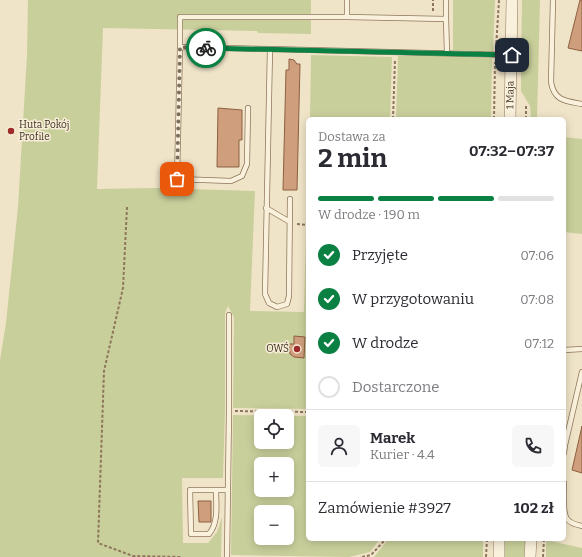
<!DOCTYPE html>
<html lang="pl">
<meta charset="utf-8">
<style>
:root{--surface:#fff;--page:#f7f7f7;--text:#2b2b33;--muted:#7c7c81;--line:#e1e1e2;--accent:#0b8043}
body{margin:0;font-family:Bitter,serif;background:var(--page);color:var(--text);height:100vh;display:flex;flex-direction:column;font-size:15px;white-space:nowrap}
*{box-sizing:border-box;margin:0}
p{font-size:13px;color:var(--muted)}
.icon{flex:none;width:22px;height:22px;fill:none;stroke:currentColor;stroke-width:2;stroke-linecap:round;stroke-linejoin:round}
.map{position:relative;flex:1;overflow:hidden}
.side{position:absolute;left:306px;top:117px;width:260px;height:424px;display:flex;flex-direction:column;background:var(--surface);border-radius:6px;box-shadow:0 2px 10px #0003}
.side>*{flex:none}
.buttons{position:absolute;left:254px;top:409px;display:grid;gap:8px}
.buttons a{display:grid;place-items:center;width:40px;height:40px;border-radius:6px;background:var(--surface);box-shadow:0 2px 10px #0003;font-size:20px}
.pin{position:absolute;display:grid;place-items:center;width:34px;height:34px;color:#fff;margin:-17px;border-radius:8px;box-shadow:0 2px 6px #0006}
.courier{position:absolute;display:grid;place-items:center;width:40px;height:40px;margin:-20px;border:3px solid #0b8043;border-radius:50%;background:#fff;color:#222;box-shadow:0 1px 5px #0007}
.overview em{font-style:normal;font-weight:700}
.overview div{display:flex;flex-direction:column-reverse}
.overview{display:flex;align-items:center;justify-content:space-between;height:68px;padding:0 12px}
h1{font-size:26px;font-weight:700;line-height:30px}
.bar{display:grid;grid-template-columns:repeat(4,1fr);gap:6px 4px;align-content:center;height:48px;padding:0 12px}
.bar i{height:5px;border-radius:3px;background:var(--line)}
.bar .current{background:var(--accent)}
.bar p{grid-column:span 4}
.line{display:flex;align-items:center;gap:10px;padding:0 12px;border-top:1px solid var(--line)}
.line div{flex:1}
.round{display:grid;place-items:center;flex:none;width:42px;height:42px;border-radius:6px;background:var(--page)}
ol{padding:0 12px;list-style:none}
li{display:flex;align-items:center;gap:12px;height:44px}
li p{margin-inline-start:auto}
li .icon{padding:4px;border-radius:50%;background:var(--accent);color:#fff;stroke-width:4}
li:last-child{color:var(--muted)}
li i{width:22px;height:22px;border:2px solid var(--line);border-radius:50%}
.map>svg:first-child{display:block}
</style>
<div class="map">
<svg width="582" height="557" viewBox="0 0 582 557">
<rect width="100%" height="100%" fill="#f0e4c8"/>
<path fill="#c9cf9b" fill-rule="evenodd" d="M28,0h283v34l-53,-1 -1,-2 -154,-3 -6,161 57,-1 101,3 -5,120 54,1 2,-85h2v182l-75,-1 1,-91 -6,-11 -3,7v98l-2,67h-41l1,65h25l9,-11 5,-15 -1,40h-221v-197l6,-37 12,-116 9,-152z
M453,0h42l-2,52 -40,-2z
M522,0h18l-3,119h-6l-1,-13 -9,-15v-32z
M311,55l81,2 -2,62h-80z
M398,56h49l45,2 -1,61h-95z
M564,137l18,2v95l-18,-2z
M233,415l75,1v123h72l-10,13 -21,5 -118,-2zM261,416h26v26h-26zM261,464h26v26h-26zM261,512h26v26h-26z
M386,539h97v18h-109l12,-15z
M505,539h20l-1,18h-19z
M546,540l36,8v9h-36z"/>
<path fill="#cf9f7d" stroke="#8d5f41" d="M580,0h2v51l-14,-3z
M289,59l5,1 3,4h3l-3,126h-14l3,-120h3z
M218,108l24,2v30h-3v27h-22z
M294,336l11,1 -1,21 -10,-1 -4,-3 -1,-10h5z
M582,426v47l-10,-3z
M198,501h13v21h-12z"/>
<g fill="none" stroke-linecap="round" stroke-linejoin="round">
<defs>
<path id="service" d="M347,0v17l99,2 1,34
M446,0v19
M553,0l-2,82c3,19 15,19 31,22
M180,47v-30h167
M248,108l-1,56 -5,12 -11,5 -54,-2 3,-132 90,2
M290,199l-1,97 -2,8 -10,3 -8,-4 -4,-9 5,-245 242,6
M266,208l24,14
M564,350l18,-1
M564,453l1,-8 17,-73
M564,483c0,9 -2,29 3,36 4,5 10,6 15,7
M216,490c0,14 3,32 -7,44h-18l-1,-44h38
M227,557l2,-146v-96"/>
<g id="tertiary">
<path id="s1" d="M510,119l2,-119"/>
<path d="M499,557v-18"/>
<path d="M530,557l1,-18"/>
</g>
</defs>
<use href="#service" stroke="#8d765c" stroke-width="6"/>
<use href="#tertiary" stroke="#8d765c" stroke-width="12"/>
<path stroke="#8d765c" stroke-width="2" stroke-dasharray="3 2" stroke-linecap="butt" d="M433,11v-11
M496,48l3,-48
M526,106v13
M393,119l2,-59
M494,119l1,-57
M127,207l-4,81 -19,83 -6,172 35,13 49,1
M297,224l11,1
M235,411l73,1
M362,557l9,-2 13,-14v-2
M486,557l1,-18
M543,557l1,-18"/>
<use href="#service" stroke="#faf1dc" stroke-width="4.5"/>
<use href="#tertiary" stroke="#faf1dc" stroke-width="11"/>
</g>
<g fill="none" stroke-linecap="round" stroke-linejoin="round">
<path stroke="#7c6e5b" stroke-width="4" stroke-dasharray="0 7.2" d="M177,179l3,-132 26,1"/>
<path stroke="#0b8043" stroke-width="5" d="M206,48l306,7"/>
</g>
<g fill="#9e2a2b" stroke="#f7eed8" stroke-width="1.5">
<circle cx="11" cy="131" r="4"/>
<circle cx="297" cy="349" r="4"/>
</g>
<g text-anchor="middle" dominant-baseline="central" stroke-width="3" stroke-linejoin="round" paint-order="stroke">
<g font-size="10" fill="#3d2e20" stroke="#f7eed8">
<text stroke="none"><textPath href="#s1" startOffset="24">1 Maja</textPath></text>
</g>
<g font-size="10" fill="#3d2e20" stroke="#f7eed8" text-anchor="start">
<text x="19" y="125">Huta Pokój<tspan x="19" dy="12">Profile</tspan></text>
<text x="289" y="349" text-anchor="end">OWŚ</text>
</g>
</g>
</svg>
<div class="buttons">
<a><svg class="icon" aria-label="locate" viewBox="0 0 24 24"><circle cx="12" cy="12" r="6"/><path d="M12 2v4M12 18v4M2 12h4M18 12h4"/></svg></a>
<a>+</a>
<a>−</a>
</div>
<div class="pin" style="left:177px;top:179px;background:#ea580c"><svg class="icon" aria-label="bag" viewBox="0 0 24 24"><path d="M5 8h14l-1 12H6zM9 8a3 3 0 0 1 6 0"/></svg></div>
<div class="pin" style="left:512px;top:55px;background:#1f2937"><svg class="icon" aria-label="home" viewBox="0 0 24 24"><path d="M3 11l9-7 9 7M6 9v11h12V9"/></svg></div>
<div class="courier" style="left:206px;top:48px"><svg class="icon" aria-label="bike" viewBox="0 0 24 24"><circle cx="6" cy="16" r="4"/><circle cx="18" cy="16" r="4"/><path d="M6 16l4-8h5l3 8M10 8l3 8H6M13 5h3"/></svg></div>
<section class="side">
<div class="overview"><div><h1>2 min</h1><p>Dostawa za</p></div><em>07:32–07:37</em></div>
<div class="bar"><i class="current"></i><i class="current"></i><i class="current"></i><i></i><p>W drodze · 190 m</p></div>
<ol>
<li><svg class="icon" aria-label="check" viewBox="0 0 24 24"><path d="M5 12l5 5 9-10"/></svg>Przyjęte<p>07:06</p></li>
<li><svg class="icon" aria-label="check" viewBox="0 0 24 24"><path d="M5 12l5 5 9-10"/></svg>W przygotowaniu<p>07:08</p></li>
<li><svg class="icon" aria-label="check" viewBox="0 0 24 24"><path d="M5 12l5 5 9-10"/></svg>W drodze<p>07:12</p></li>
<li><i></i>Dostarczone</li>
</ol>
<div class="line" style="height:72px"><a class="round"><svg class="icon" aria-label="person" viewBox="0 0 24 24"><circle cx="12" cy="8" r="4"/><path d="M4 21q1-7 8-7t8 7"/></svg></a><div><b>Marek</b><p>Kurier · 4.4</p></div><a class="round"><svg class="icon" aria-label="phone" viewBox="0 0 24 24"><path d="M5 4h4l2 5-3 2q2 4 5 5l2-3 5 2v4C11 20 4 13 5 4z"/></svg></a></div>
<div class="line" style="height:52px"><div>Zamówienie #3927</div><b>102 zł</b></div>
</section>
</div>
